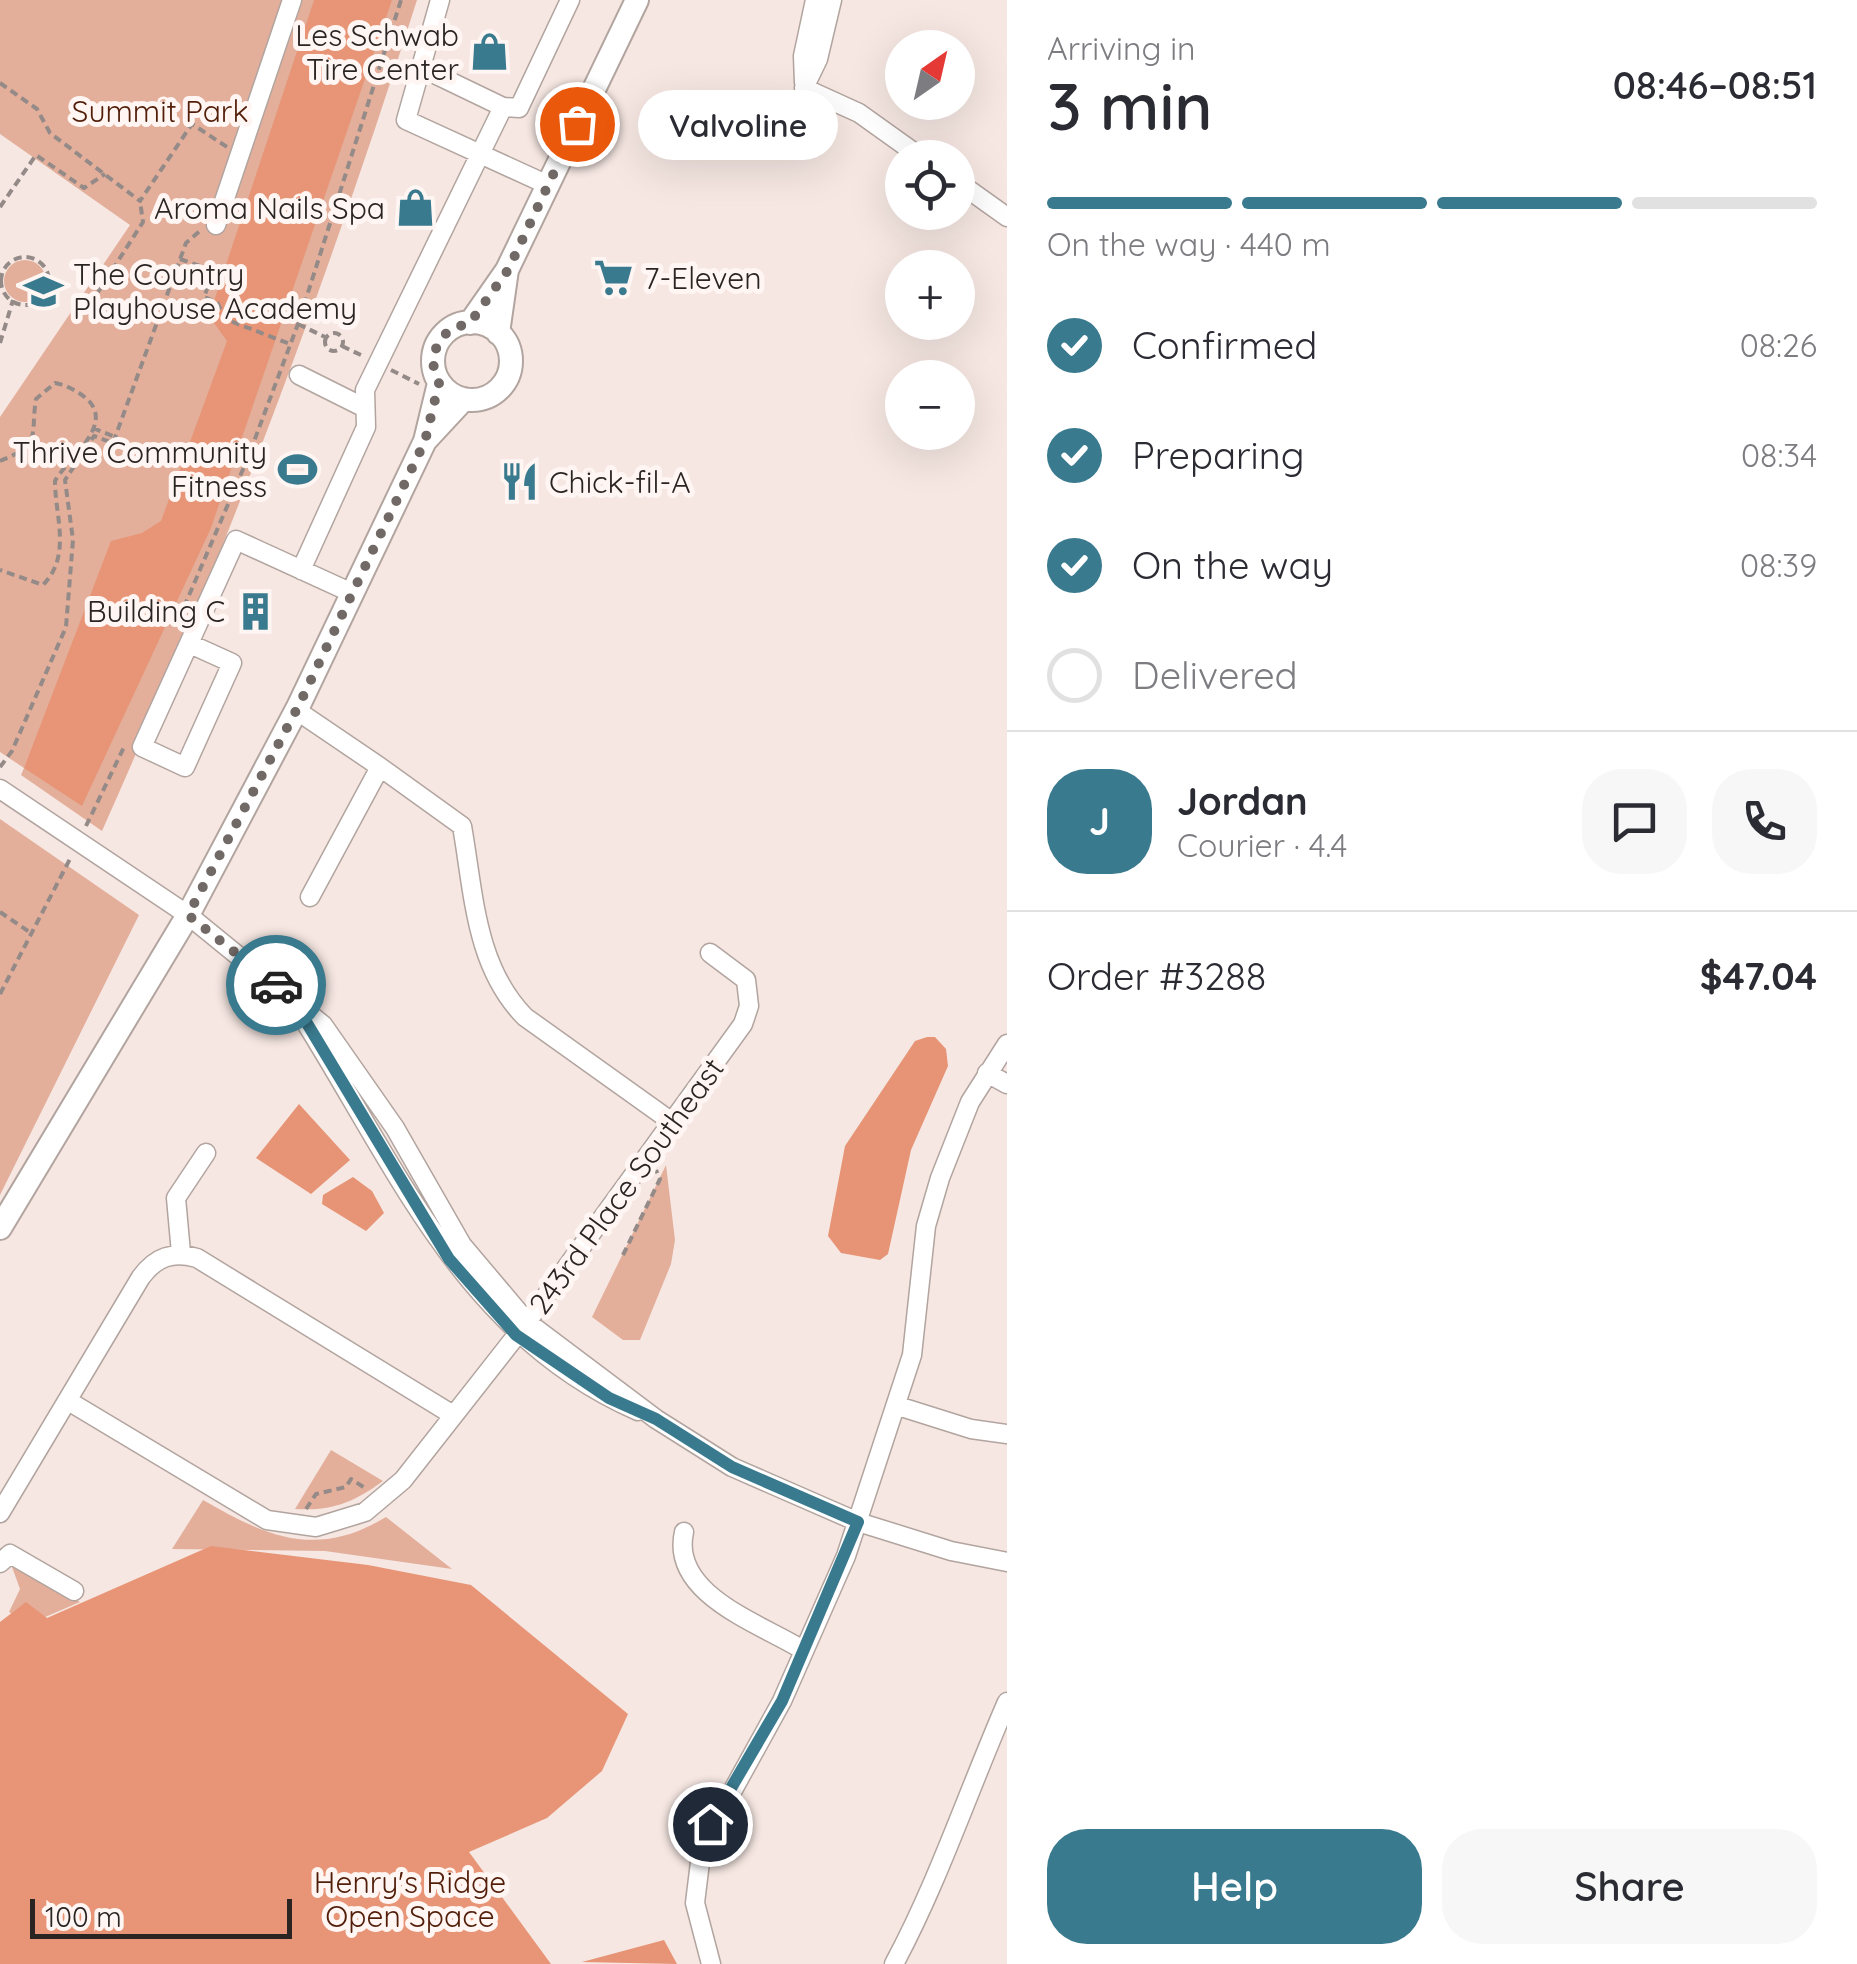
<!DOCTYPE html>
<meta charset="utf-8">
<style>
:root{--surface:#fff;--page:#f7f7f7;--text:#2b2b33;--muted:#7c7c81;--line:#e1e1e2;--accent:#3a7a8e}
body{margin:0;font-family:Quicksand,sans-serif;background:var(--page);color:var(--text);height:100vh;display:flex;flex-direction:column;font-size:38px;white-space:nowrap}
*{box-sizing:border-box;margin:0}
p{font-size:32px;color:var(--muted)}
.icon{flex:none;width:55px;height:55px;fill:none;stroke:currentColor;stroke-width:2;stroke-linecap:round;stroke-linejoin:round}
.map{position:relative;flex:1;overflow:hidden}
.drawer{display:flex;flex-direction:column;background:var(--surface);width:850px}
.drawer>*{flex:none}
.needle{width:65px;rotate:34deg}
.fabs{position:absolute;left:885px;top:30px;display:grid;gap:20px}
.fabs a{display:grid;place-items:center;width:90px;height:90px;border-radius:50%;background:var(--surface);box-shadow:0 10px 40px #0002;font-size:50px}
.scale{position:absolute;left:30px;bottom:25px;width:262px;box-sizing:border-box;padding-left:10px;border:5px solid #2a2523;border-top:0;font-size:28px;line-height:35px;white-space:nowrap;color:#2a2523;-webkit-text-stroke:8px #fff6f3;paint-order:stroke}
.pin{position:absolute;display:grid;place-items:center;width:85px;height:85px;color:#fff;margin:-42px;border:5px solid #fff;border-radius:50%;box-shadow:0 2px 10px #0007}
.courier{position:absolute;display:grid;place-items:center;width:100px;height:100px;margin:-50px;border:8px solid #3a7a8e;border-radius:50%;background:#fff;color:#222;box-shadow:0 2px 12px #0007}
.bubble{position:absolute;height:70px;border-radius:35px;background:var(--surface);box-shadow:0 10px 40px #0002;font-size:32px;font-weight:600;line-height:70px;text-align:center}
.summary em{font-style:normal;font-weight:600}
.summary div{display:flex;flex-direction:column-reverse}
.summary{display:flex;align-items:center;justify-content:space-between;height:170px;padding:0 40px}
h1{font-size:65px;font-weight:600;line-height:75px}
.bar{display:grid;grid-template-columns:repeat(4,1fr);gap:15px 10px;align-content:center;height:120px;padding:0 40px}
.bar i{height:12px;border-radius:8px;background:var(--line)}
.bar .current{background:var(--accent)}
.bar p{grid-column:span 4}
.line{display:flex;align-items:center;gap:25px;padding:0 40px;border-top:2px solid var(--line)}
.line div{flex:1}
.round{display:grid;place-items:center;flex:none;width:105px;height:105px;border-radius:40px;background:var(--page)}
ol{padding:0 40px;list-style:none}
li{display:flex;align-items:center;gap:30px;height:110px}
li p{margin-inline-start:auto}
li .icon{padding:10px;border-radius:50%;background:var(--accent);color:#fff;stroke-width:4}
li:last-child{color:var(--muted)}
li i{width:55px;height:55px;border:5px solid var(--line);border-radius:50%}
.button{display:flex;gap:20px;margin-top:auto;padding:20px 40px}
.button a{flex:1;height:115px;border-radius:40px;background:var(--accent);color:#fff;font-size:40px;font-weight:600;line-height:115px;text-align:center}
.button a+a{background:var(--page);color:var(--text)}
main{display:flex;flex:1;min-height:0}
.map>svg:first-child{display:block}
</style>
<main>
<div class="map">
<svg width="1007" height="1964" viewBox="0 0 1007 1964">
<rect width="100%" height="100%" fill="#f6e7e2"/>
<path fill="#e3af9b" d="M0,0h417c-90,283 -194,560 -315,831l-81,-56 3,-7 -24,-16v-335l130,-192 -130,-91z
M4 281a21 21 0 1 1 42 0a21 21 0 1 1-42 0Z
M0,819l139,96 -139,280z
M666,1165l9,75 -4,24 -31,76h-17l-31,-23z
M331,1450l52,31c-30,22 -51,30 -88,28z
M203,1500c64,37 114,59 183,17l66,52 -127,-18 -153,-2z
M12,1567l10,2 58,33 -51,22 -20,-12 11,-23z"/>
<path fill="#e79576" d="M314,0h78l-181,528 -129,278 -58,-38 87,-227 31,-8 19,-12 66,-180 -18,-25z
M211,1546l157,19 103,20 157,129 -26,57 -55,47 -78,34 82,112h-551v-342l26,-20 21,16z"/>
<path fill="#e69475" d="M927,1037h8l11,12 2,17 -37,84 -23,104 -8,6 -39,-7 -13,-17 17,-90 70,-105z
M299,1104l51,56 -39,34 -55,-36z
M353,1177l19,14 12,22 -18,18 -44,-27 1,-9z
M664,1940l13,24 -95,-2z"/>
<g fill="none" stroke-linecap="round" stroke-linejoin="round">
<defs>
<path id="minor" d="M440,0l-34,120 142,65
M420,67l83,40 16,1 51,-108
M804,83l-1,-27 12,-56
M804,88l55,25 63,45
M804,88l14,-29 14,-59
M958,182l49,35
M216,225l76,-225
M299,375l66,33
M301,570l65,-143 -1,-37 138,-283
M190,644l42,19 -47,104 -43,-20 94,-207 116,53
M296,710l84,57 -70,130
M380,767l82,59c12,68 13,140 63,191l147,105
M0,789l188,126 135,110 72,103 67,117 65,77 129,97 76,48 126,55 93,29 56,11
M299,1012c96,151 164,323 339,399
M987,1073l20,11
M181,1253l-5,-55 30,-45
M70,1402l197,118 49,7 49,-15 38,-32 124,-158 216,-298 6,-18 -3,-26 -36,-27
M898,1406l73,23 36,5
M0,1513l141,-236c15,-20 31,-26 56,-19l256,157
M684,1532c-14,62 75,91 119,118
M0,1563l10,-9 64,37
M711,1964l-16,-61 7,-57 80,-145 64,-145 66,-201 14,-129 14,-48 30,-76 37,-58
M894,1964c45,-84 75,-175 113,-262"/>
<path id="major" d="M507,270l130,-270
M433 361a39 39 0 1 1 78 0a39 39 0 1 1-78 0Z
M470,323l37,-53 -9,63
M439,383l-14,58 39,-42
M0,1228l188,-313 110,-208 127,-266"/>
</defs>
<use href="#minor" stroke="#b2a49f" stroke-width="21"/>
<use href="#major" stroke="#b2a49f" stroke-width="26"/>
<path stroke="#948a87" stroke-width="4" stroke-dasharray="8 5" stroke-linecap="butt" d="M0,83l37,26 13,24 90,68 52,-77 35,23
M0,207l36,-52 48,33 21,-14
M1 281a24 24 0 1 1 48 0a24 24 0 1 1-48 0Z
M180,259l34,12 -10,26 13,5 8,17 65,25
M84,314l59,-92 -3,-21
M298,324l27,13
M325 342a9 9 0 1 1 18 0a9 9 0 1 1-18 0Z
M0,343l13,-43
M342,346l23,11
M391,370l28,14
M93,428l22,9
M0,461c43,-17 30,-26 36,-62l19,-16c11,2 25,9 34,18 24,26 -22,58 -34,80 0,36 17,74 -12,104l-43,-15
M184,607l63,-147 51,-136 103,-324
M0,767l12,-16 54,-124 7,-87 -8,-60 29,-44 19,7 73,-200 15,-13
M86,826l39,-81
M0,912l31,21
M0,994l71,-137
M623,1255l37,-76 -4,-9
M306,1509l10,-15 30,-7 5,-8 14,9"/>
<use href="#minor" stroke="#fff" stroke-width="18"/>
<use href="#major" stroke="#fff" stroke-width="22"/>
</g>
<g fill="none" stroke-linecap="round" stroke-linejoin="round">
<path stroke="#716966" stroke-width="10" stroke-dasharray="0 18" d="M276,985l-88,-70 110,-208 127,-266 14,-58 -6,-19 4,-20 13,-15 20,-6 38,-53 69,-146"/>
<path stroke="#3a7a8e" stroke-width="12" d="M276,985l29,35 144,239 67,76 93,63 47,21 76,48 126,55 -76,179 -72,123"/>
</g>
<defs>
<symbol id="shop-bare" viewBox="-9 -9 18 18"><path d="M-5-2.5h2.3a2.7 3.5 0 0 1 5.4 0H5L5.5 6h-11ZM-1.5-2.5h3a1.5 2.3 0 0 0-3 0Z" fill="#3a7a8e" stroke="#fff6f3" stroke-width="2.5" paint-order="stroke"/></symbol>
<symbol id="supermarket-bare" viewBox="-9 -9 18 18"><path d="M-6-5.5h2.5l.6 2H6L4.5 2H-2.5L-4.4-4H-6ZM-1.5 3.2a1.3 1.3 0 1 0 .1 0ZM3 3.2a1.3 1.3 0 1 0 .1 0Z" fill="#3a7a8e" stroke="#fff6f3" stroke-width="2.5" paint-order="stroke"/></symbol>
<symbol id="school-bare" viewBox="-9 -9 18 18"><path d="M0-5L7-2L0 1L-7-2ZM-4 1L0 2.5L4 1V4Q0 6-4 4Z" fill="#3a7a8e" stroke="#fff6f3" stroke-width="2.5" paint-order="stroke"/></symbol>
<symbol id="stadium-bare" viewBox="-9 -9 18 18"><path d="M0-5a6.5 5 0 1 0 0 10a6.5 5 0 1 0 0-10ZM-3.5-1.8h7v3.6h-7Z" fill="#3a7a8e" stroke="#fff6f3" stroke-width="2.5" paint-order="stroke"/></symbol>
<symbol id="restaurant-bare" viewBox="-9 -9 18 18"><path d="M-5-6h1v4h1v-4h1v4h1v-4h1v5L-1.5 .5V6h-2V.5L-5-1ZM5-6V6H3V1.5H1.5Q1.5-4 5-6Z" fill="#3a7a8e" stroke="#fff6f3" stroke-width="2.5" paint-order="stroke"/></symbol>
<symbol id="building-bare" viewBox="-9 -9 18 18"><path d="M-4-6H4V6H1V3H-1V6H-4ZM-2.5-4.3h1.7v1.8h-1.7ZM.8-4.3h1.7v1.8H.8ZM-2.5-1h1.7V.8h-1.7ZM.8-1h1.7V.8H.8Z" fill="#3a7a8e" stroke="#fff6f3" stroke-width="2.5" paint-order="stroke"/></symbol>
</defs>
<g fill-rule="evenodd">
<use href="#shop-bare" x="462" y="24" width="55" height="55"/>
<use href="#shop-bare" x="388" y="180" width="55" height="55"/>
<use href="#supermarket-bare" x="586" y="250" width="55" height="55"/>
<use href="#school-bare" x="16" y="264" width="55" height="55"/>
<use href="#stadium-bare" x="270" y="442" width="55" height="55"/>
<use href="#restaurant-bare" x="492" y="454" width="55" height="55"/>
<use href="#building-bare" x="228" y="584" width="55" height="55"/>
</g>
<g text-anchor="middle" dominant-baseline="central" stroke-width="10" stroke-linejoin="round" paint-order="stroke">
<g font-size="30" fill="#2a2523" stroke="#fff6f3" text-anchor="end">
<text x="459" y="35">Les Schwab<tspan x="459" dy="34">Tire Center</tspan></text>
<text x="385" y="208">Aroma Nails Spa</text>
<text x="73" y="274" text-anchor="start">The Country<tspan x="73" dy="34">Playhouse Academy</tspan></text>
<text x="644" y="278" text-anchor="start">7-Eleven</text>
<text x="267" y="452">Thrive Community<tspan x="267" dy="34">Fitness</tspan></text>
<text x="549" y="482" text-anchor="start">Chick-fil-A</text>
<text x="225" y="611">Building C</text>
</g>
<g font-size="30" fill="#521e09" stroke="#fff6f3">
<text x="160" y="111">Summit Park</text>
<text x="410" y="1882">Henry's Ridge<tspan x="410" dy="34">Open Space</tspan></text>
</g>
<g font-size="30" fill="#2a2523" stroke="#fff6f3">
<text transform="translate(626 1186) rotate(-54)">243rd Place Southeast</text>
</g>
</g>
</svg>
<div class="fabs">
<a><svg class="needle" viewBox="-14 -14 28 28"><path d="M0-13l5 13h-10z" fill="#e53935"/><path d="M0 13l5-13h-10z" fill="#7c7c81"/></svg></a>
<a><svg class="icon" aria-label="locate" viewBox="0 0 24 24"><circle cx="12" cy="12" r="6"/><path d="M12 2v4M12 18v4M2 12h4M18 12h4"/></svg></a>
<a>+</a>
<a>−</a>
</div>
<div class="scale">100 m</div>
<div class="pin" style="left:577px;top:124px;background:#ea580c"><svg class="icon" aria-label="bag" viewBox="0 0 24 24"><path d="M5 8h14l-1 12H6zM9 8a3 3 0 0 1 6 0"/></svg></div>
<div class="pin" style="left:710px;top:1824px;background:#1f2937"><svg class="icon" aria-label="home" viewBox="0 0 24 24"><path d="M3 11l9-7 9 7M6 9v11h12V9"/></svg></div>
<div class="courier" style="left:276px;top:985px"><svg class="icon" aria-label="car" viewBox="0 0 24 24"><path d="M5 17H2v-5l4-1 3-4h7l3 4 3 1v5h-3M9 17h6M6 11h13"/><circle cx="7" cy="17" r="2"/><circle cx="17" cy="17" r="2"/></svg></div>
<div class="bubble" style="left:638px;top:90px;width:200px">Valvoline</div>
</div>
<section class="drawer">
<div class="summary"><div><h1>3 min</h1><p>Arriving in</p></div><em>08:46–08:51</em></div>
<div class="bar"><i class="current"></i><i class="current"></i><i class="current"></i><i></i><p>On the way · 440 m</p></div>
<ol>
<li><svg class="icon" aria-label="check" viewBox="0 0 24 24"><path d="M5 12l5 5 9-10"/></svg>Confirmed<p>08:26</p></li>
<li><svg class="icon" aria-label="check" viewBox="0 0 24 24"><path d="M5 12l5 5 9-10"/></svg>Preparing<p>08:34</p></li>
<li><svg class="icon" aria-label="check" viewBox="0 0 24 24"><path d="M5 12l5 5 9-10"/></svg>On the way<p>08:39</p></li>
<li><i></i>Delivered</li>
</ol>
<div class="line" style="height:180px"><b class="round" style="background:var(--accent);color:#fff">J</b><div><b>Jordan</b><p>Courier · 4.4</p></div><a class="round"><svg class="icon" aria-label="chat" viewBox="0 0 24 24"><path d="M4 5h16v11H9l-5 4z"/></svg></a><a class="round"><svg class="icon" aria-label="phone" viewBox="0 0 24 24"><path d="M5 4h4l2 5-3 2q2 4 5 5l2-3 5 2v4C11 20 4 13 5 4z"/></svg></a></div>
<div class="line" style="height:130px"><div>Order #3288</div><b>$47.04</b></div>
<div class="button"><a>Help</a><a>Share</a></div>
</section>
</main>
